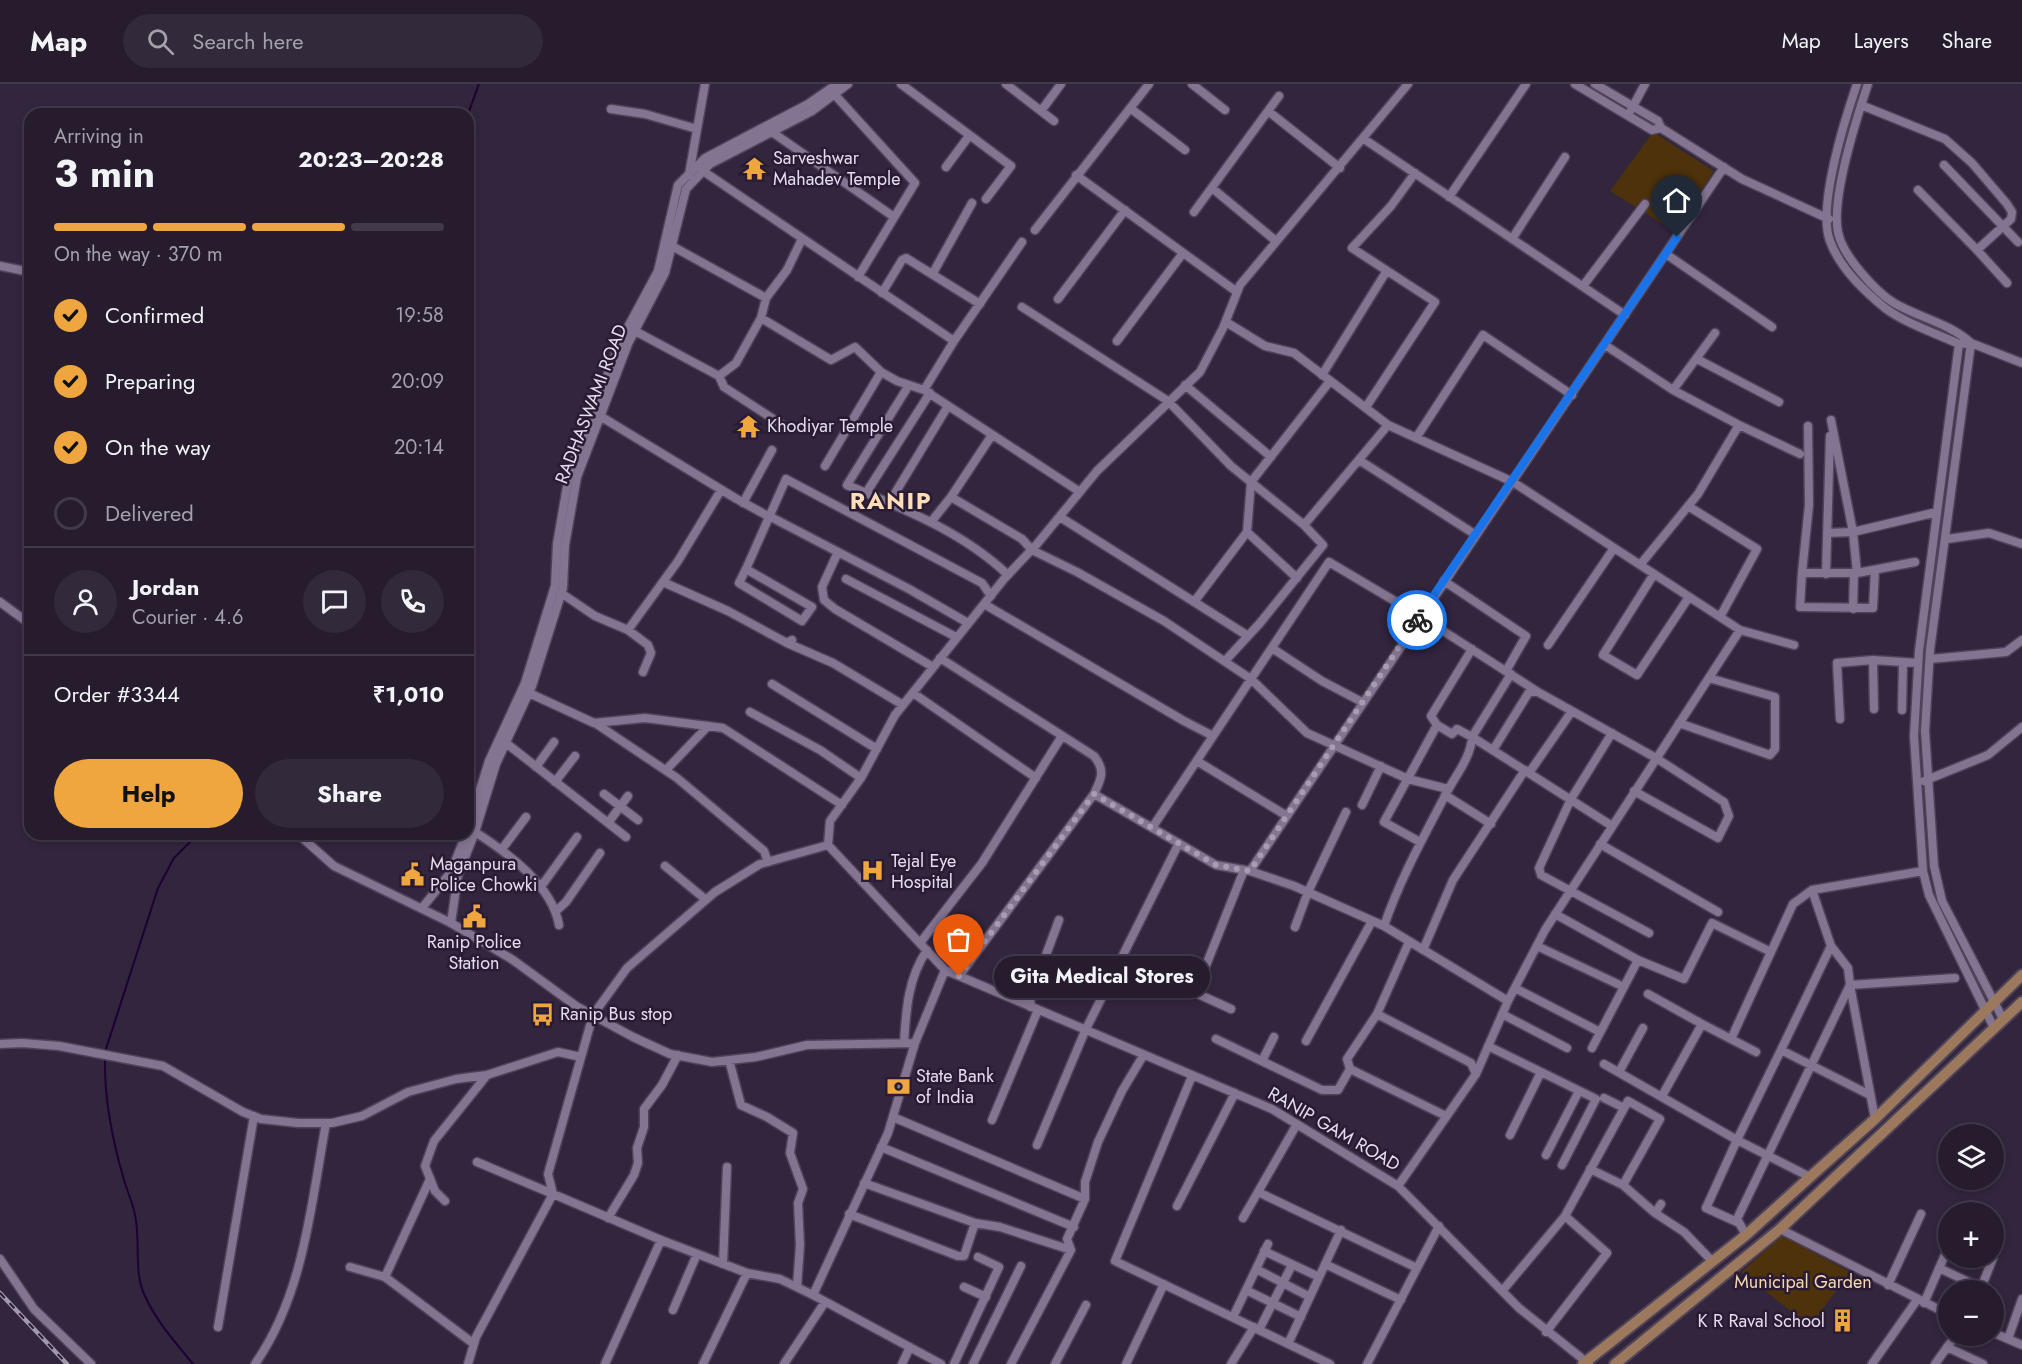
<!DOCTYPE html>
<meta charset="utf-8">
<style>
:root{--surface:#261c2e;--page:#32293a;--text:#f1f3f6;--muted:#a4a1aa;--line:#423a4a;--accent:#f0a63e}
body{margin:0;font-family:Jost,sans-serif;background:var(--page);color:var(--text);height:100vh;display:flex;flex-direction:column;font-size:22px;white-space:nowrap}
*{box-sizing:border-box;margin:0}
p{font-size:20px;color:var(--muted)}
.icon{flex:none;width:33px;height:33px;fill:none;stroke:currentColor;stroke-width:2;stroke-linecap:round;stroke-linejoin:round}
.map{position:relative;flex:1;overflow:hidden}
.sheet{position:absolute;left:24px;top:24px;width:450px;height:732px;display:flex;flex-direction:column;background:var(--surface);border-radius:18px;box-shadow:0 3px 9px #0003,0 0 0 2px var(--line)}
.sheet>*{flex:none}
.controls{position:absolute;left:1938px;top:1040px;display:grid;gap:12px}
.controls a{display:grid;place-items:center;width:66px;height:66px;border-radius:50%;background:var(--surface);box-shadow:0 3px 9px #0003,0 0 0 2px var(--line);font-size:30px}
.pin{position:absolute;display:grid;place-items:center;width:51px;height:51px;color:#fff;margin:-62px -26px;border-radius:50% 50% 50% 0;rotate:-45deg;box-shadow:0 0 6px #0007}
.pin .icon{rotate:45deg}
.courier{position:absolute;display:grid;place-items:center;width:60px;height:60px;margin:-30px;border:4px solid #1a73e8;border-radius:50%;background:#fff;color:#222;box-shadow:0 2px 8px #0007}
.bubble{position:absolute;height:42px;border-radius:21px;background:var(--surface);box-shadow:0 3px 9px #0003,0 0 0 2px var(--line);font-size:20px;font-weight:700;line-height:42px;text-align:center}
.summary em{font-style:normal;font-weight:700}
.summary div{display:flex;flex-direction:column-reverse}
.summary{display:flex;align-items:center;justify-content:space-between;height:102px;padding:0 30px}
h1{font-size:39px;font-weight:700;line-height:45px}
.bar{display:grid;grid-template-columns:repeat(4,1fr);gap:9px 6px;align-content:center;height:72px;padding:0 30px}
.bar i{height:8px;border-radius:4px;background:var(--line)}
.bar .current{background:var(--accent)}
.bar p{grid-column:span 4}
.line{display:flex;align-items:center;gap:15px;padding:0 30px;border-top:2px solid var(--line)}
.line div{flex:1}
.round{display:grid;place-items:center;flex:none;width:63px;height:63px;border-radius:32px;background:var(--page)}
ol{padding:0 30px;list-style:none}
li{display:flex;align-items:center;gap:18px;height:66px}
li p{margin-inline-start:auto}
li .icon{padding:6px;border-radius:50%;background:var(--accent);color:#111;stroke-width:4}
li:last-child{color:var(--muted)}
li i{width:33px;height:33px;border:3px solid var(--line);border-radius:50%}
.cta{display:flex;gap:12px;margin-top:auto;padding:12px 30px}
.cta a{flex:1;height:69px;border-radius:36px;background:var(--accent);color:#111;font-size:24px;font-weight:700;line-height:69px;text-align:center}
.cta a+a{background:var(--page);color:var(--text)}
header{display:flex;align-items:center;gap:36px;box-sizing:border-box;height:84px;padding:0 30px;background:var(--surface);border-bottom:2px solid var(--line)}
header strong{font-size:28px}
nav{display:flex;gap:33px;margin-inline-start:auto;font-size:21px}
.search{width:420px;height:54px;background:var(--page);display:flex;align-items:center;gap:15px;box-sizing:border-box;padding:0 21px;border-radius:33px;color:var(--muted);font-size:22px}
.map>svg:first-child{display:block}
</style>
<header>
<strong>Map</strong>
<div class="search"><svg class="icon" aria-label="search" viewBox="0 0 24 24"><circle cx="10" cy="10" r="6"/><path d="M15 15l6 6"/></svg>Search here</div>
<nav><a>Map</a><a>Layers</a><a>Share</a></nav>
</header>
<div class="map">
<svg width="2022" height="1280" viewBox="0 0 2022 1280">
<rect width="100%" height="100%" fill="#32253e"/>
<path fill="#4d320c" d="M1653,48l61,39 -40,60 -64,-40z
M1782,1152l68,36 -40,54 -69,-54z"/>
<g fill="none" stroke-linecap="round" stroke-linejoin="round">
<path stroke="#1f0033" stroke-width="2" d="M468,30l11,-30
M105,968l53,-164 16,-30 24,-24
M105,974c-1,42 7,81 19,122 3,11 9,23 11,35 6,26 -2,57 10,81 11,25 31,47 48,68"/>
<defs>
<path id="minor" d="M901,0l110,82 -25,33
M1006,0l35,27 20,-27
M1192,0l33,26
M1575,0l77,46 9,-2
M1595,0l63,37 3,7 81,51 87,40
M1857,0c-12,35 -40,123 -27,157 9,25 34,50 55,67 20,15 50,25 74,36l12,-1 51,20
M1868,0c-11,33 -39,120 -29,152 6,22 37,56 55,67 26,15 55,20 77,40l-41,307 -5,81 9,135 8,35 61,118
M835,11l80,88 -57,94
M1861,21l84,34 27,24 35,41 5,8 -1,7 -34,31 -59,-60
M1130,24l55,42
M611,25l34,5 52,15
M1631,26l14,-26
M1041,27l13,10
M1268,27l72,57
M772,48l122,85
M1364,55l261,176
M1944,81l74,77
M946,83l23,-31
M703,87l251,170 -30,49 156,102
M689,91l16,-91
M1076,91l161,117
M1212,104l64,53
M1449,113l77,-113
M1194,128l85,-116
M1035,146l114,-146
M1512,155l53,-82
M672,162l94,52
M1977,166l30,33
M1666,170l106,73
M0,182l30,6
M933,189l39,-70
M1583,202l62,-82
M882,209l20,-33 4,-2 74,46
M1058,215l67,-89
M1022,223l146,94 63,65 73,59
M761,234l70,42 24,-13 26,25
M1226,238l39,24 29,7 94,72 125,57 227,148 54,15
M635,247l84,45 5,11 57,37
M954,257l68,-99
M1117,257l66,-88
M1959,260l-40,307 -5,85 9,135 6,24 65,133
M1605,261l68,45 66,35 -41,69 -58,71
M1697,275l82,43
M1322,291l64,-103
M719,292l17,-13 25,-45 5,-20 21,-28 15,-31
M909,301l-62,100c57,24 116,47 161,90
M1185,301l86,72
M1673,306l42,-57
M1366,323l69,-105 -83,-54 39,-42 24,-33
M600,332l135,82 31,17
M1831,336l22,112 84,-20
M1739,341l61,29
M1808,342l1,79 -7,68h55l-4,-41 -26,1
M992,351l-41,62 71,42 10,11 45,22 87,49 87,58 78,-117 91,54 118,76 118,66 68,44 5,14 -11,22 -84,-47
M1416,354l67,-103 89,60
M1359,376l117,75
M825,382l56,-94 16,9 27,9
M866,409l64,-100
M743,419l29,-53
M889,419l59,-97
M1688,422l69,43 -37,68
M769,432l140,73 59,34
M1060,433l188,119
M931,438l20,-25
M1247,448l4,-50 79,-101
M1947,455l42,-6 33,11
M838,468l-16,35 2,13 11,9 98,58
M746,485l-7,14 63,38 10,-14 -66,-38 40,-90 196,104 9,13
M1802,489l-2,34 73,1 2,-38
M1857,489l58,-11
M1654,490l-51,81 34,20 52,-78
M1826,490l4,-138
M846,495l110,58
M1444,497l82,55 -20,35
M663,498l65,29 59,32 5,-3
M561,509l34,23 33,14 50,-69 43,-71
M0,518l30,22
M1194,518l53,-70 50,46
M984,520l200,117 29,15
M1853,525l1,-36
M628,546l20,15 3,8 -8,19
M787,559l46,20 70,42
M1548,561l66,-97
M1272,564l50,33 40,21
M1472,565l-41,67 6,9 15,9 5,-5 15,8 140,89
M940,574l154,98c12,15 7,23 0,38l122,71 34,6 44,15 90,40 124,75
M1930,575l76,-7 16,-12
M1873,576l1,49
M1225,577l35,-38 63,-78 -19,-20 84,-100
M772,600l105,65
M529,609l65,30 51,-5 78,10 119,77
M913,609l123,85
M1902,626l1,-48
M750,628l70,38 41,28
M1840,635l-3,-56 36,-3 45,3
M595,639l82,55 87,73 4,11
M1679,639l91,32 5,-6v-52l-66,-19
M1612,649l-41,66 -32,69 2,7 108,58
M506,659l120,94
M1493,666l36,-58h9
M1197,677l90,55
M536,683l18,-25
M666,686l42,-44
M1529,689l43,-62
M1924,697l64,-26 34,-28
M555,698l20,-26
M604,710l34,26
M1445,711l46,29
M1362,721l19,-39
M608,739l20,-27
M468,744l21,-67 36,-78 30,-97 2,-42 12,-69 52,-135 37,-69 20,-86 27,-27 103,-54 29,-20
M1152,744l99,-149 56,54 101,46 40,10
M475,748c33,21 77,53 84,93
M298,750l36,32 117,57 62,37 63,46 57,31 37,17 42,8 44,-5 51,-12 108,-2
M1420,758l-36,-20 53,-97
M1600,760l118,68
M828,761l117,125 327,139 126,77 121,122 70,56
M502,765l24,-32
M665,782l40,33
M1250,787l474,-704
M540,804l37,-51
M1812,806l19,56 -50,104 87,44
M422,824l29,-36 15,-38
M556,827l10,-9 34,-49
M1555,830l83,46 46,19 28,-56 59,29
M451,839l7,-48 17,-43 21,-68 36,-78 31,-98 2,-43 12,-68 51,-133 37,-71 21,-84 24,-25 102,-53 36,-27
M1384,842c16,-47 40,-90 63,-134 9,-17 24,-35 25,-55l39,-63
M1295,843l13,-35 38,-80
M920,859l62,-80 80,-127
M1537,862l87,41
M1831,862l17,22 2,17 105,-7
M1423,866l30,-70 72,-110
M1121,875l110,50
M959,892l135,-182
M1515,904l85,44
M1195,909l49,-123
M1648,910l54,30
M1031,923l-1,-9 29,-78
M1377,930l94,49 5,11
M1502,930l65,34
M1216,955l106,51h16l12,-21 -3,-10 30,-45 32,-72
M1731,955l62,-135 19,-14 111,-19
M1306,957l66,-120
M904,959c2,-33 4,-65 23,-93
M0,960l22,-1 37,3 104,20 80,46 18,7 37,4h34l30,-7 46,-24 48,-13 31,-4 71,-23 23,5
M1488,962l108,53 -34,66
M1592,964l46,-88
M1781,966l-44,90 73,37
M729,976l12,45 26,12 26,16 -3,20 13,36 -5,14 2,42 -3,42
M1262,977l12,-24
M1604,980l133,76 -31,68 31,14
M1350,985l96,47
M1619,988l24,-44
M1192,992l-77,185 215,103
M1662,1012l40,-72 54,28
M1604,1014l20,10
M893,1033l192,82
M992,1036l46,-110
M1510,1051l31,-63
M1037,1061l48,-114 94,-188
M881,1063l193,80
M1546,1071l33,-64
M1590,1085l33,16 32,28 6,-9
M430,1095l-45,98 89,67
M864,1099l111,40 25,4 71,23
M1398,1102l78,-112 32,-73 37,-71 195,-300
M1258,1108l159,76
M445,1117l-10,-10 -10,-25 9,-25 53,-66
M1177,1122l58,-113
M1655,1129l29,19 28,29
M849,1130l109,42h6l11,-33
M1565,1132l63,-115 32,18 -37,66
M608,1134l26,-43 4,-12 -1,-15 7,-21v-18l18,-24 16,-30
M1243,1134l54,-94
M1780,1145l168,85
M1746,1151l-9,-16 113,-234 25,134
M1264,1167l55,26
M0,1175l34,50 57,55
M723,1180l4,-97
M1325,1180l76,36
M350,1183l35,10
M1939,1184l42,20 -1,2
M1256,1185l54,28
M1888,1201l33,-71
M964,1203l22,10
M1981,1204l12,-30
M1246,1206l22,-46
M1503,1206l62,-74 42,37 -61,79
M813,1211l-33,-16 -33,-6 -86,-33 -108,-46 -5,-20 45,-159 34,-47 88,-76 45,-28 68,-19 2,-24 31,-43 34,-63 109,-136 33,-35 60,-73 103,-99 23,-44 17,-43 168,-201
M1924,1219l24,-55
M673,1226l24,-56
M1233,1233l13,-27 55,27
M218,1243l36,-211
M1259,1246l33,-65
M1994,1249l28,12
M2008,1255l14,-40
M1288,1260l53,-114
M1947,1263l36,17
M255,1280c49,-70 56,-159 71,-241
M468,1280l8,-27 77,-143 -76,-32
M605,1280l56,-124
M703,1280l44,-91
M784,1280l41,-62
M902,1280l8,-17
M941,1280l-128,-69 75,-162 27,-90 30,-73
M954,1280l45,-97 -21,-10
M973,1280l48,-98
M1011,1280l60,-114 -4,-11 18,-40v-17l13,-40 24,-51 21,-35
M1055,1280l31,-59
M1126,1280l38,-80
M1231,1280l23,-37
M1367,1280l72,-138
M1872,1280l45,-64
M1935,1280l21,-29"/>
<path id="major" d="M1583,1280l163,-129 64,-58 65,-58 147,-144
M1615,1280l165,-135 242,-227"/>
</defs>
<use href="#minor" stroke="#4f4359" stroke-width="11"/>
<use href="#major" stroke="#4f4359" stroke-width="14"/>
<use href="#minor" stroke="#837491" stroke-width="8"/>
<use href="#major" stroke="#9c795d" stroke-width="10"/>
<defs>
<path id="rail" d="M0,1209l67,71"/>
</defs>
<use href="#rail" stroke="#a298ac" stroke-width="4.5"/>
<use href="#rail" stroke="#281b33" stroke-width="2" stroke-dasharray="7" stroke-linecap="butt"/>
</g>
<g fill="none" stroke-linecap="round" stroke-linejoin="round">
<path stroke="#a69db0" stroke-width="6" stroke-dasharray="0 10.8" d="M959,892l135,-182 122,71 34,6 167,-251"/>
<path stroke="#1a73e8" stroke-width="8" d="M1417,536l260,-383"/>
</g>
<defs>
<symbol id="temple-bare" viewBox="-9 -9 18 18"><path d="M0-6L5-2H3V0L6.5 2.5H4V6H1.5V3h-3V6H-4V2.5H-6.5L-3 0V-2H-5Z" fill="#f0a63e" stroke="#281b33" stroke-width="2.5" paint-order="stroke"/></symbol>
<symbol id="hospital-bare" viewBox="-9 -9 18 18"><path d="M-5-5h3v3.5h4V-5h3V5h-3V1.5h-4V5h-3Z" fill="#f0a63e" stroke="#281b33" stroke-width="2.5" paint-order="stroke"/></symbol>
<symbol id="civic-bare" viewBox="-9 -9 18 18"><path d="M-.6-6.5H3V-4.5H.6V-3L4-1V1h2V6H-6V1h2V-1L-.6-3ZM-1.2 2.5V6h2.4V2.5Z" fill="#f0a63e" stroke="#281b33" stroke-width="2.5" paint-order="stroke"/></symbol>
<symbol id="bus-bare" viewBox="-9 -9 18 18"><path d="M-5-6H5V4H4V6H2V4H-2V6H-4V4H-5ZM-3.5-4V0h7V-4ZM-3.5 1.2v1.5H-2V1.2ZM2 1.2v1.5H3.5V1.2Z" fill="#f0a63e" stroke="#281b33" stroke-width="2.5" paint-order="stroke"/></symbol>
<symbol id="bank-bare" viewBox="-9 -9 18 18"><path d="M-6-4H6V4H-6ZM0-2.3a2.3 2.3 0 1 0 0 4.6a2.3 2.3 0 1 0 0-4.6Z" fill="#f0a63e" stroke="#281b33" stroke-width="2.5" paint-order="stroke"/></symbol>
<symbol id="building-bare" viewBox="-9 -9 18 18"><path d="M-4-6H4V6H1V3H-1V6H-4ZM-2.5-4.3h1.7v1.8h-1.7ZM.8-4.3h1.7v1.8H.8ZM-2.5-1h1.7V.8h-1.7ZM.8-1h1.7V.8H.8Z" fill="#f0a63e" stroke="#281b33" stroke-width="2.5" paint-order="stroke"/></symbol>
</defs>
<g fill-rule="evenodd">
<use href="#temple-bare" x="738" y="68" width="33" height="33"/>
<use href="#temple-bare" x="732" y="326" width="33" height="33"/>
<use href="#hospital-bare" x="856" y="770" width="33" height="33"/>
<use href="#civic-bare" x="396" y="774" width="33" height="33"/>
<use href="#civic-bare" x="458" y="816" width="33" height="33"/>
<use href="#bus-bare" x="526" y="914" width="33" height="33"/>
<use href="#bank-bare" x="882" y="986" width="33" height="33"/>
<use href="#building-bare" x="1826" y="1220" width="33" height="33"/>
</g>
<g text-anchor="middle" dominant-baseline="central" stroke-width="5" stroke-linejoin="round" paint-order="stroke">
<g font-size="18" fill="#e5ddee" stroke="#281b33" text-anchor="start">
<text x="773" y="74">Sarveshwar<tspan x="773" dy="21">Mahadev Temple</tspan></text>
<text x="767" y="342">Khodiyar Temple</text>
<text x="891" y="777">Tejal Eye<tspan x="891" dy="21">Hospital</tspan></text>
<text x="430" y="780">Maganpura<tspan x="430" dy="21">Police Chowki</tspan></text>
<text x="474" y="858" text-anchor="middle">Ranip Police<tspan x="474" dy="21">Station</tspan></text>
<text x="560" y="930">Ranip Bus stop</text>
<text x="916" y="992">State Bank<tspan x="916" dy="21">of India</tspan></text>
<text x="1825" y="1237" text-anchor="end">K R Raval School</text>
</g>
<g font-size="18" fill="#e5ddee" stroke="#281b33">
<text transform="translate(591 320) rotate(-69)">RADHASWAMI ROAD</text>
<text transform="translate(1334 1045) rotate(30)">RANIP GAM ROAD</text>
</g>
<g font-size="18" fill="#f5d6b0" stroke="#281b33">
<text x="1803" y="1198">Municipal Garden</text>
</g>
<g font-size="24" font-weight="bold" letter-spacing="1.5" fill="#fcddb7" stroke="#281b33">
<text x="891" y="416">RANIP</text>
</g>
</g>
</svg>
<div class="controls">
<a><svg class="icon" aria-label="layers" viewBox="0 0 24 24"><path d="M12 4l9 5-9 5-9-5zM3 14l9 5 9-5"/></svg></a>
<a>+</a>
<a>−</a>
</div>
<div class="pin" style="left:959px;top:892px;background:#ea580c"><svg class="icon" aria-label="bag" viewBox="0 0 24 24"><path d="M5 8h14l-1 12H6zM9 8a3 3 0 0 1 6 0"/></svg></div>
<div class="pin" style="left:1677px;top:153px;background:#1f2937"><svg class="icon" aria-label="home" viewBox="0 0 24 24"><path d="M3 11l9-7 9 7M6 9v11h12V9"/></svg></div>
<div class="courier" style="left:1417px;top:536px"><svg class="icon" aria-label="bike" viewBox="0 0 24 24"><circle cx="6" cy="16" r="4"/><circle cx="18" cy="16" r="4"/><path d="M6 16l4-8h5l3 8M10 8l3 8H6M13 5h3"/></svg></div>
<div class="bubble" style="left:994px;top:872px;width:216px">Gita Medical Stores</div>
<section class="sheet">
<div class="summary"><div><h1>3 min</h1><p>Arriving in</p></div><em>20:23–20:28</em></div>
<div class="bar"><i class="current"></i><i class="current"></i><i class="current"></i><i></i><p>On the way · 370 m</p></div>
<ol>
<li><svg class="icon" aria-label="check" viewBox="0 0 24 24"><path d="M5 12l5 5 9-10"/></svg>Confirmed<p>19:58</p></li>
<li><svg class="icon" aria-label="check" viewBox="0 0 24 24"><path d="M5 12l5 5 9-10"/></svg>Preparing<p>20:09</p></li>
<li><svg class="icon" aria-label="check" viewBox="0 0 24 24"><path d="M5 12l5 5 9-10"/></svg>On the way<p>20:14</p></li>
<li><i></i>Delivered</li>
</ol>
<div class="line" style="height:108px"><a class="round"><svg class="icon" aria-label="person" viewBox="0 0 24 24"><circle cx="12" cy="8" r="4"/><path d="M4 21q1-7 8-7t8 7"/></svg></a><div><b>Jordan</b><p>Courier · 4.6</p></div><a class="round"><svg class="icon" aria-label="chat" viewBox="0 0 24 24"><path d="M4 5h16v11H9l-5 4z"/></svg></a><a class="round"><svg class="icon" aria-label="phone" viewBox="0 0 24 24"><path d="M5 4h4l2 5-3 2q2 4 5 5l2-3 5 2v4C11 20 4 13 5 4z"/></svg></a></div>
<div class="line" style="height:78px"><div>Order #3344</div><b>₹1,010</b></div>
<div class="cta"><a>Help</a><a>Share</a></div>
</section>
</div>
